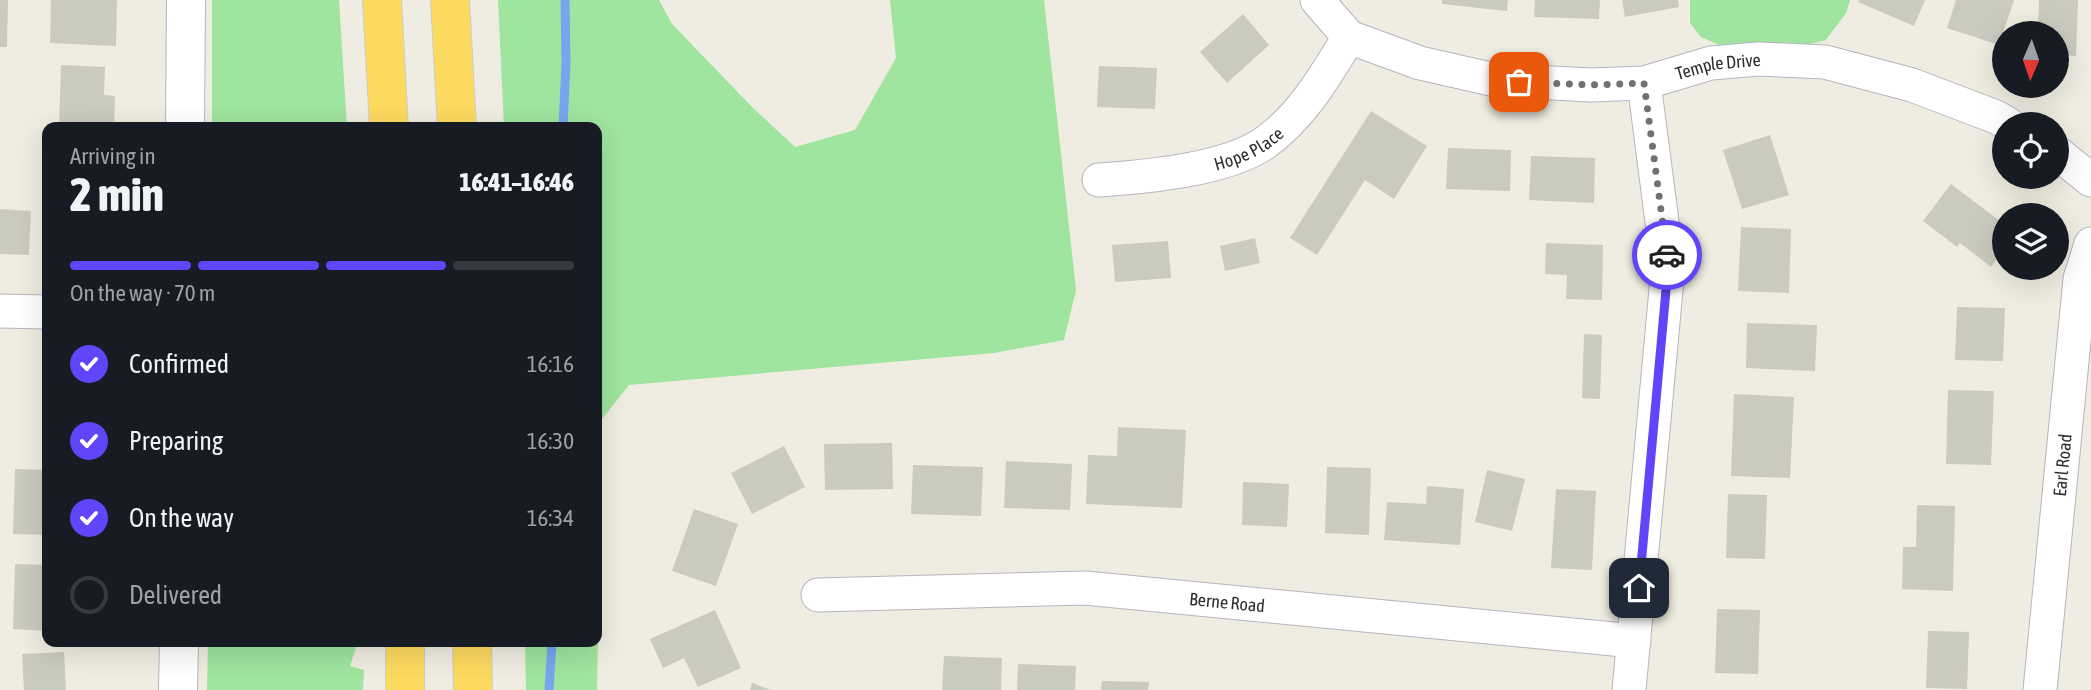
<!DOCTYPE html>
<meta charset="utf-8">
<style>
:root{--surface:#171b24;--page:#20242c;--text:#f1f3f6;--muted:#9ea1a6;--line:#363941;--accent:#6145f8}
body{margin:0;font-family:"Asap Condensed",sans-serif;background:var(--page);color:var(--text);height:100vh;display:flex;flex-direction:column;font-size:26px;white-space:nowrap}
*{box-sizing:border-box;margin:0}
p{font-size:23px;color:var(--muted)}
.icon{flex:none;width:38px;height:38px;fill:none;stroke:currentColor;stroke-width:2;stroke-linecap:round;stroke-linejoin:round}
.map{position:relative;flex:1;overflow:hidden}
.details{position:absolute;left:42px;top:122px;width:560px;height:525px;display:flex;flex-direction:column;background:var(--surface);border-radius:14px;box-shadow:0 7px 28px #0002}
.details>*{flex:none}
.needle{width:46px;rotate:182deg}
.controls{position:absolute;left:1992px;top:21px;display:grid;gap:14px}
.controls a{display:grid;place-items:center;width:77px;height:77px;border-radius:50%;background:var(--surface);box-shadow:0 7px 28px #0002;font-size:35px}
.pin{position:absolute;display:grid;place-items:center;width:60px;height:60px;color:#fff;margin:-30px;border-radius:14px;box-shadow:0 4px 10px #0006}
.courier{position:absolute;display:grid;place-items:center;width:70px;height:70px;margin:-35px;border:5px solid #6145f8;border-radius:50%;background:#fff;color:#222;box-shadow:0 2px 9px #0007}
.overview em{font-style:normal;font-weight:800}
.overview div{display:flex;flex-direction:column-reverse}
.overview{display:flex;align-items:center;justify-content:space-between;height:119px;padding:0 28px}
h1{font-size:46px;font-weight:800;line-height:52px}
.bar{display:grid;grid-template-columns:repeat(4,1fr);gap:10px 7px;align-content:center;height:84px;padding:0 28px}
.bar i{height:9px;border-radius:5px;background:var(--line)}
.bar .current{background:var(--accent)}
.bar p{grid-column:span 4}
ol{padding:0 28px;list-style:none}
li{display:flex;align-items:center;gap:21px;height:77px}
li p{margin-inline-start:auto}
li .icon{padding:7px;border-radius:50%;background:var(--accent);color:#fff;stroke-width:4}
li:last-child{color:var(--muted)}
li i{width:38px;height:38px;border:4px solid var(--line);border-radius:50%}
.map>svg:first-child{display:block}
</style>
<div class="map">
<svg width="2091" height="690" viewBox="0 0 2091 690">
<rect width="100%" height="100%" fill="#efede1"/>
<path fill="#9fe49f" d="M212,0h127l8,128h-135z
M498,0h161l13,24 81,84 42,39 60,-17 41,-72 -6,-58h154l32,290 -12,50 -70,13 -365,32 -27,34 -5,271h-71l-1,-48h72v-514h-93z
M1690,0h160l-4,13 -20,27 -19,5 -83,2 -23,-10 -11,-14z
M208,642h150l-8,24 14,4 -1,20h-156z"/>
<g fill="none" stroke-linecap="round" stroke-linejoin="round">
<path stroke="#77a5ee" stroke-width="9" d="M563,128l3,-65 -1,-63
M549,690l3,-48"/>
</g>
<path fill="#cbcabf" d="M0,0h8l-1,47h-7z
M51,0h66l-1,46 -66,-3z
M1442,0h66l-1,11 -65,-7z
M1535,0h65l-1,19 -65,-2z
M1622,0h56l1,7 -54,10z
M1859,0h66l-11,26 -56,-24z
M1956,0h58l-15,45 -52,-17z
M2039,0h39l-2,56 -20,-1v-22h-18z
M1243,14l26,31 -42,38 -27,-31z
M61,65l44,2 -1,28 11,1 -1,32h-55z
M1099,66l58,2 -2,41 -58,-2z
M1371,111l56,35 -33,53 -29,-19 -48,75 -27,-17z
M1770,135l19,60 -47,14 -19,-59z
M1448,148l63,2 -1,41 -64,-2z
M1531,156l64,2 -1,45 -65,-3z
M1951,184l53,40v26l-13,17 -31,-24 -3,4 -34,-26z
M0,209l31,2 -2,44 -29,-1z
M1741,227l50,2 -2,64 -51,-2z
M1255,238l5,25 -35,8 -5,-25z
M1168,241l3,37 -56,4 -3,-37z
M1546,243l57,2 -1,55 -36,-1 1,-24 -22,-1z
M1957,307l48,1 -2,53 -48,-1z
M1747,323l70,2 -2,46 -69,-3z
M1584,334l18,1 -2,64 -18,-1z
M1948,390l46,1 -3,74 -45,-1z
M1734,394l60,3 -4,81 -59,-2z
M1118,427l68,3 -4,78 -96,-4 2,-49 29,1z
M892,443l1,46 -68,1 -1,-46z
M784,446l21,41 -53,27 -21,-41z
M1006,461l66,3 -2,46 -66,-2z
M913,465l70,2 -2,49 -70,-2z
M1327,467l44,1 -2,67 -44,-2z
M15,469l32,1v65l-34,-1z
M1487,470l38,9 -13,52 -37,-9z
M1243,482l46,2 -2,43 -45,-2z
M1427,486l37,3 -4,56 -76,-5 3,-38 39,2z
M1556,489l40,2 -4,79 -41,-2z
M1728,494l39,1 -2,64 -39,-1z
M1917,505l38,1 -2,85 -51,-2 1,-42h13z
M694,509l44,15 -22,62 -44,-15z
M15,564l32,1v66l-34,-2z
M1717,609l43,1 -2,64 -43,-1z
M715,610l26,58 -43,19 -14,-29 -21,10 -13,-29z
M1928,631l41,1 -2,57 -41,-1z
M64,652l2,38h-42l-2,-36z
M944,656l58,2 -1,32h-59z
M1018,664l58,2 -1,24h-58z
M1102,681l47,1 -1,8h-47z
M752,683l19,7h-21z"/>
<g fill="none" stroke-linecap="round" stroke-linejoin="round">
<defs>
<g id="minor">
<path id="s1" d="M1317,0l32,37 71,26 75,17 96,5 53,-2 67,-20 48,-4 66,3 87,23 84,32 12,7"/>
<path d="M2056,152l35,28"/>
<path id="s2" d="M1099,180c47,-3 128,-10 167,-38 37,-27 59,-66 83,-105"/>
<path d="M0,311l47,1"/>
<path id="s3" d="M818,595l267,-7 549,53"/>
<path d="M1629,690l39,-422 -24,-185"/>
<path id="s4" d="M2040,690l40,-411 11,-35"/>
</g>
<path id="tertiary" d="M185,128l1,-128
M178,690l1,-48"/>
<path id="motorway" d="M382,0l7,128
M450,0l7,128
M405,642v48
M472,642l1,48"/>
</defs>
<use href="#minor" stroke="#b6b4c1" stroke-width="35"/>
<use href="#tertiary" stroke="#b6b4c1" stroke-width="40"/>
<use href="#motorway" stroke="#cdcdcd" stroke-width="40"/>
<use href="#minor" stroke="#fff" stroke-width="33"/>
<use href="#tertiary" stroke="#fff" stroke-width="38"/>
<use href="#motorway" stroke="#fcd95f" stroke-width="38"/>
</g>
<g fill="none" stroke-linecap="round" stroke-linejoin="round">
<path stroke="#72716d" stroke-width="7" stroke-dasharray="0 12.6" d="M1519,82l72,3 53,-2 23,172"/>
<path stroke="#6145f8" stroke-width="9" d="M1639,588l29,-320 -1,-13"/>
</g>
<g text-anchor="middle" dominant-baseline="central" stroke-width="7" stroke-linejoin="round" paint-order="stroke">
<g font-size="18" fill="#2e2e2e" stroke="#fff">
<text stroke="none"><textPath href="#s1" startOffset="427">Temple Drive</textPath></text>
<text stroke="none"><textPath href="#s2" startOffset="154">Hope Place</textPath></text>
<text stroke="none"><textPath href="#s4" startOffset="226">Earl Road</textPath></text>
<text stroke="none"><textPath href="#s3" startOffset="410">Berne Road</textPath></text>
</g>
</g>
</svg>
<div class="controls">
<a><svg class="needle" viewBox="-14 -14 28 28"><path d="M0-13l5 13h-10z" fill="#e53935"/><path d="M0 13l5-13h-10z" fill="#9ea1a6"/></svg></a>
<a><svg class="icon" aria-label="locate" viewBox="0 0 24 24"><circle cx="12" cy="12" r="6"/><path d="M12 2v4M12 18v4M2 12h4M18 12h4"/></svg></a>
<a><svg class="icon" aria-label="layers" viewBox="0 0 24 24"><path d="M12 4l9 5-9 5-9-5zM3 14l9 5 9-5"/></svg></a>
</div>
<div class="pin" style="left:1519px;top:82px;background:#ea580c"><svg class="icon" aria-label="bag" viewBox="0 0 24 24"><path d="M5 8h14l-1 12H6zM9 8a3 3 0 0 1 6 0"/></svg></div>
<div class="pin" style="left:1639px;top:588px;background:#1f2937"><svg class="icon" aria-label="home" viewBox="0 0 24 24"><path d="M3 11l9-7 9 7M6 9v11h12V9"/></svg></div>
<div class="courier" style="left:1667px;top:255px"><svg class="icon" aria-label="car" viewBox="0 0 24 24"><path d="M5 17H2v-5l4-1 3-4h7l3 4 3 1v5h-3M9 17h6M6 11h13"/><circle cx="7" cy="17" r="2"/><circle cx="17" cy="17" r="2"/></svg></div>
<section class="details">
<div class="overview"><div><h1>2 min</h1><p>Arriving in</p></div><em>16:41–16:46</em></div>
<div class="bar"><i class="current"></i><i class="current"></i><i class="current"></i><i></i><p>On the way · 70 m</p></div>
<ol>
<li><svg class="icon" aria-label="check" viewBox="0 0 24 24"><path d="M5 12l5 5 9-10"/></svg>Confirmed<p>16:16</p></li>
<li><svg class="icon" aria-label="check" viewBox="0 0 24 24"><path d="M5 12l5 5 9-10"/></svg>Preparing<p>16:30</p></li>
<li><svg class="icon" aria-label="check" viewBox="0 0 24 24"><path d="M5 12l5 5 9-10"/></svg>On the way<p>16:34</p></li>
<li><i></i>Delivered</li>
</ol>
</section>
</div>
